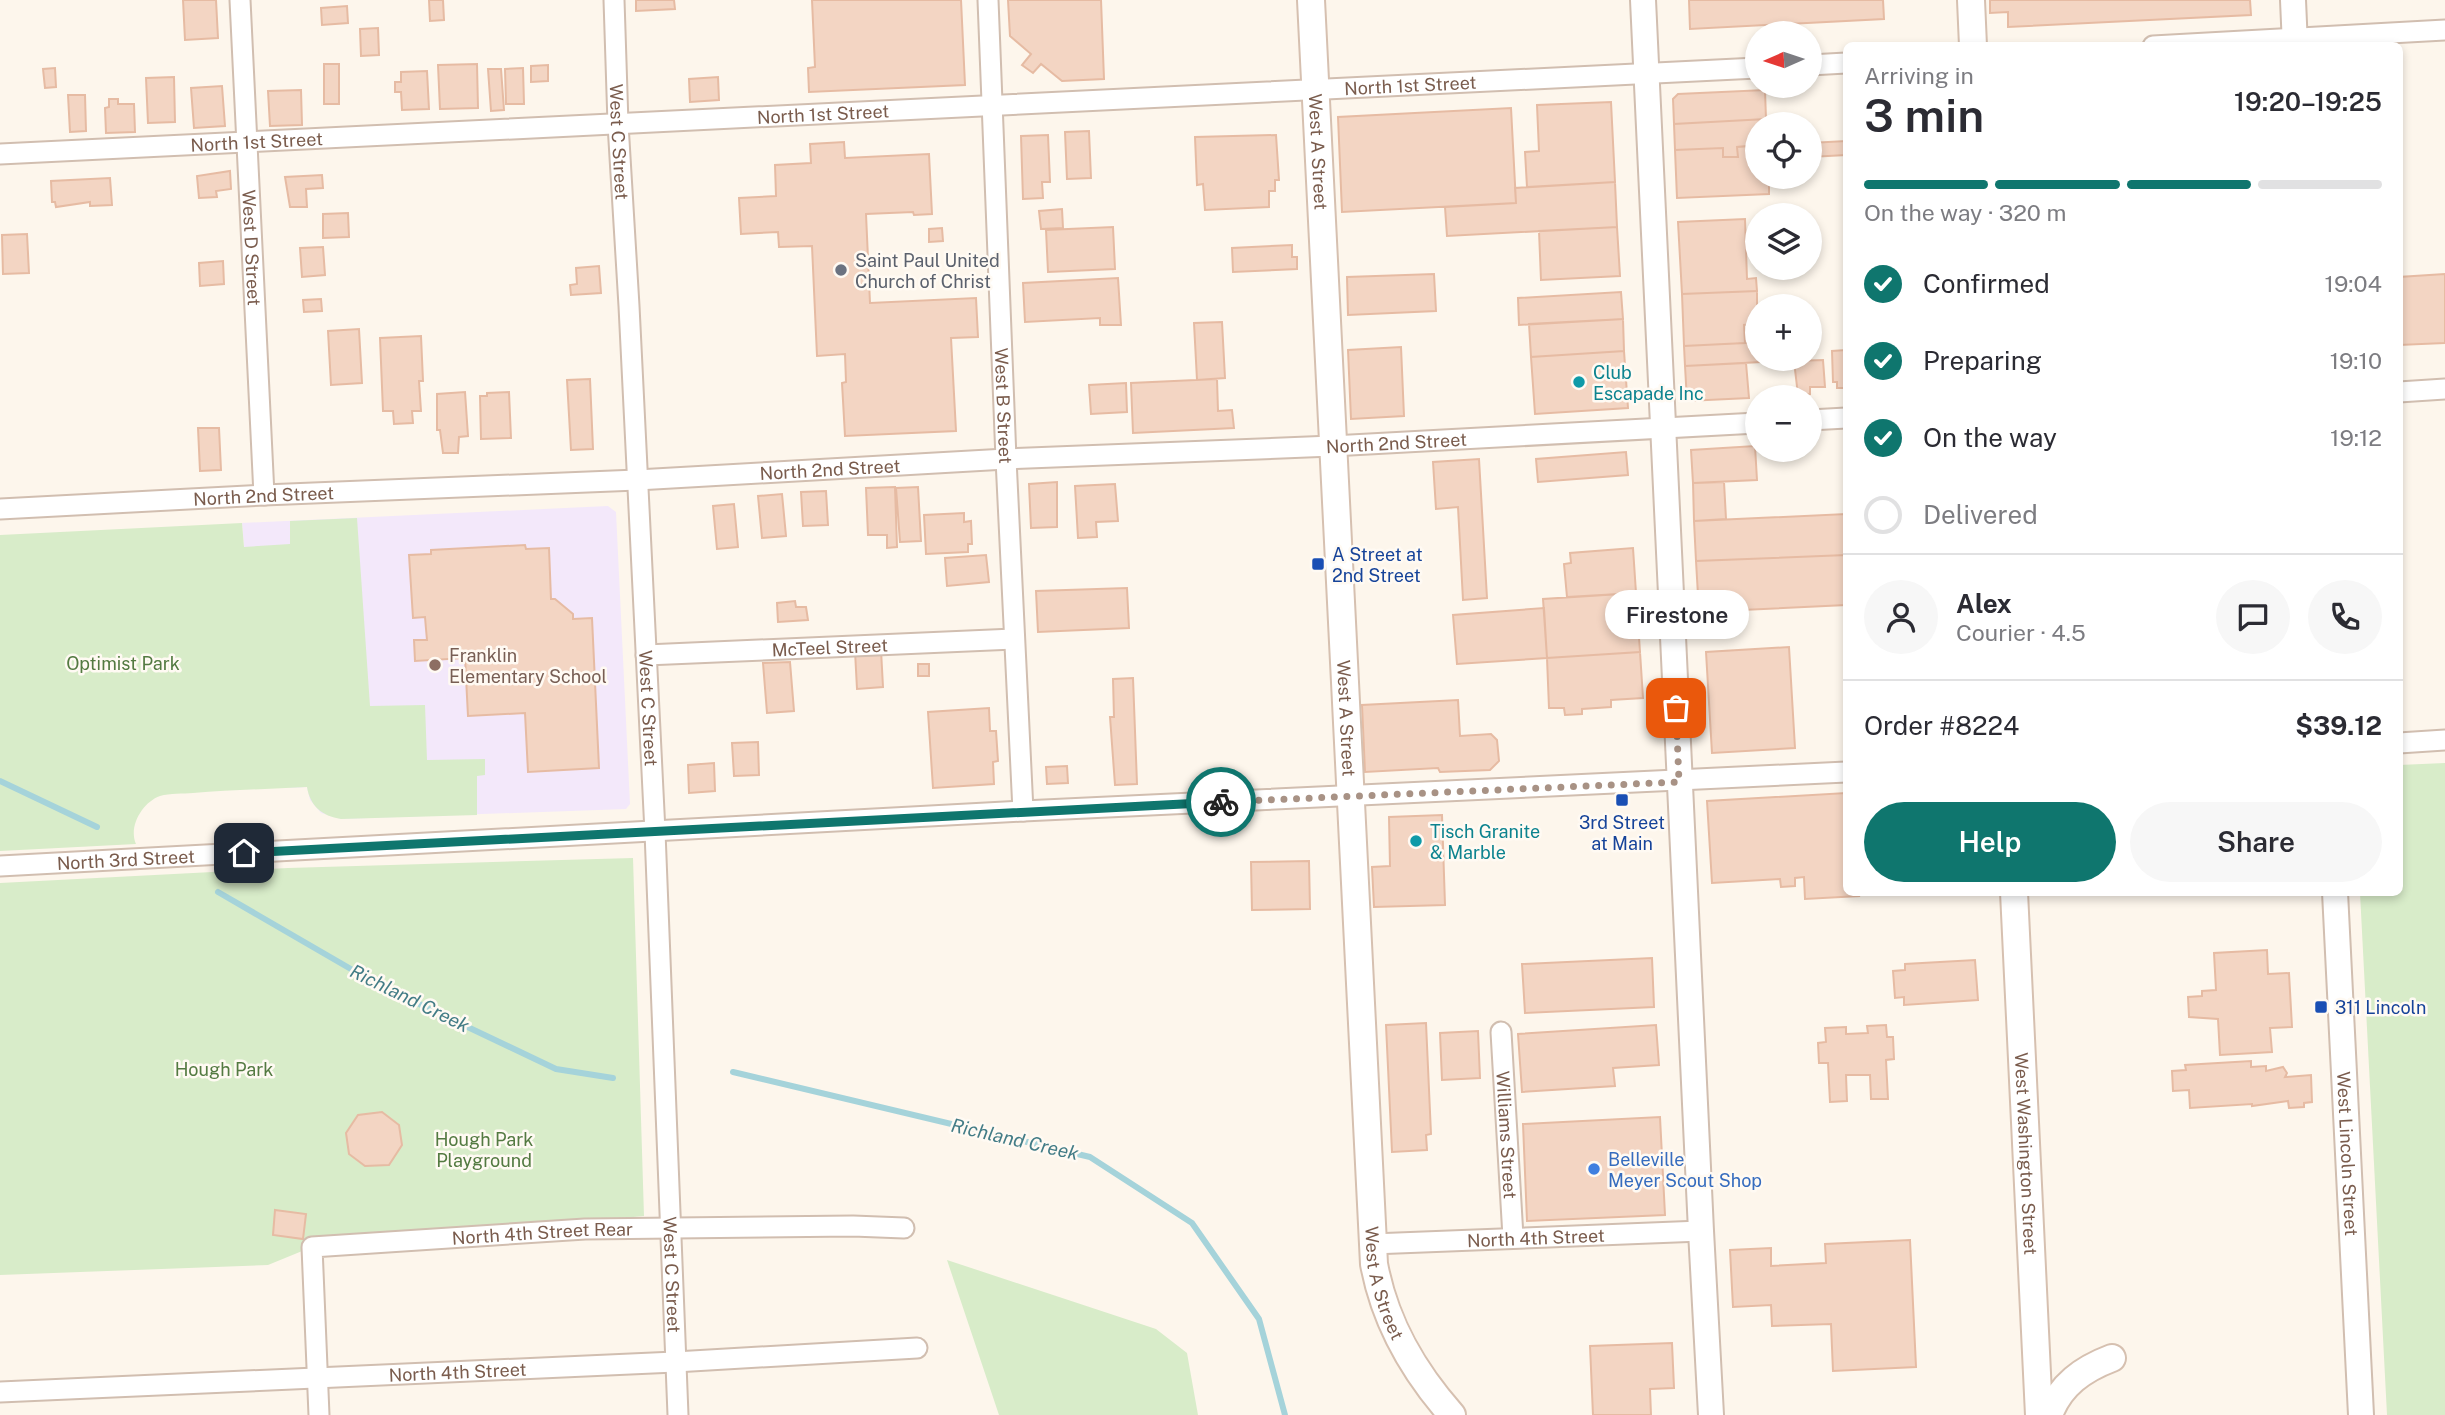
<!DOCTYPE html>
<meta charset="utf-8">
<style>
:root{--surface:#fff;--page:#f7f7f7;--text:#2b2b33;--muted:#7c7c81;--line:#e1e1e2;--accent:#0f766e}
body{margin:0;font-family:"Public Sans",sans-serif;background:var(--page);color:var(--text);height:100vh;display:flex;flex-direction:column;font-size:26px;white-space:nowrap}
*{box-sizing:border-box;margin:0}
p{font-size:23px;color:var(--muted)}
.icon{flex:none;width:38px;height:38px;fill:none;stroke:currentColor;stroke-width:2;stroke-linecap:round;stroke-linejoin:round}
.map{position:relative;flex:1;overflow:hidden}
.drawer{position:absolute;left:1843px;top:42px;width:560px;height:854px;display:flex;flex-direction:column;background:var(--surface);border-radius:10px;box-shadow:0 4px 10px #0003}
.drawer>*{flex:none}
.needle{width:46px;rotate:267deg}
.tools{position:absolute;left:1745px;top:21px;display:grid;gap:14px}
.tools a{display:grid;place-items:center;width:77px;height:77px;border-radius:50%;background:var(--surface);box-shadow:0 4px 10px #0003;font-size:35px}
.pin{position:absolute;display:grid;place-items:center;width:60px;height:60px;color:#fff;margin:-30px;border-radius:14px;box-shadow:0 4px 10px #0006}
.courier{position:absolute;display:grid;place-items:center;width:70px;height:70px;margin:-35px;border:5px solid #0f766e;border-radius:50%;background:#fff;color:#222;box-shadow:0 2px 9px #0007}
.bubble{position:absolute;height:49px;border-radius:24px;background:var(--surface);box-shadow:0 4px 10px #0003;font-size:23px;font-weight:600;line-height:49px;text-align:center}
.overview em{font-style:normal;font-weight:600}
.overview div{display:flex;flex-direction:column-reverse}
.overview{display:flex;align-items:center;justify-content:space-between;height:119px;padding:0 21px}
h1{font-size:46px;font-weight:600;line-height:52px}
.bar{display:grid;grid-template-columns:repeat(4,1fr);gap:10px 7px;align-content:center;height:84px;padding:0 21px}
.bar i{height:9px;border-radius:5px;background:var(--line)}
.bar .selected{background:var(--accent)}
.bar p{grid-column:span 4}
.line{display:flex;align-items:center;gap:18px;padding:0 21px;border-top:2px solid var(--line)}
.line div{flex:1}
.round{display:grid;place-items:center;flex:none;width:74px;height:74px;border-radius:37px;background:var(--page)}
ol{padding:0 21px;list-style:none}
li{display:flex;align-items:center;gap:21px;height:77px}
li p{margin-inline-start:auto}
li .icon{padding:7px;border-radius:50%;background:var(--accent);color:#fff;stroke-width:4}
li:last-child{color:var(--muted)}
li i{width:38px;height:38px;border:4px solid var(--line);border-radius:50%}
.button{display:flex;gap:14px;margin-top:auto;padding:14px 21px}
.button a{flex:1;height:80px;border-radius:42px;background:var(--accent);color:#fff;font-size:28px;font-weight:600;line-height:80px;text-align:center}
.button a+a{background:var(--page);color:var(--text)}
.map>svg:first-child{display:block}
</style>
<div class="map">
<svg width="2445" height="1415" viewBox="0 0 2445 1415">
<rect width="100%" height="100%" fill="#fdf6ec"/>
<path fill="#f3e8fa" d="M608,506l8,6 14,292 -4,5 -285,10 -20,-6 -11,-13 -3,-13 -17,1 -38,-149 -10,-116z"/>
<path fill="#d8ecc9" d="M357,518l13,188 55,-1 2,55 58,-1v16l-8,1v39l-136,4c-19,-3 -31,-13 -34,-32 -38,2 -77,3 -114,6 -10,1 -23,0 -33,3 -17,6 -32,30 -24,48l-136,7v-316l242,-12 2,24 46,-3v-23z
M2445,763v652h-58l-27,-522 39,-1v-127z
M633,858l11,358 -332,31 -44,18 -268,10v-392l288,-15z
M947,1260l209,69 31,24 11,62h-199z"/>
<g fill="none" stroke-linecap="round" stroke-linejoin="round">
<path stroke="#a5d3da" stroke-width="6" d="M0,781l97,46
M218,892l157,91 181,86 57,9
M733,1072l357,85 102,66 67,96 26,96"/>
</g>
<path fill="#f3d5c3" stroke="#e6bba3" stroke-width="2" d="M183,0h33l2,38 -33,2z
M429,0h14l1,20 -14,1z
M636,0h38l1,9 -39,2z
M812,0h149l4,85 -156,7 -1,-24 7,-1z
M1008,0h93l3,79 -42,2 -21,-17 -8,9 -11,-8 9,-11 -21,-18z
M1689,0h194l1,19 -194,10z
M1990,0h260l1,15 -243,12v-15l-18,1z
M347,6l1,17 -26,2 -1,-17z
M378,28l1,27 -18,1 -1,-27z
M324,64h15v40h-15z
M477,64l1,44 -38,1 -2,-44z
M548,65v16l-17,1v-16z
M55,68l1,19 -11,1 -2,-19z
M523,68l1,36h-18l-1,-35z
M488,69h13l3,41 -13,1z
M427,71l2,38 -27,1 -1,-18h-6v-10h6v-10z
M174,77l1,45 -27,1 -2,-45z
M718,77l1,23 -29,2 -1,-23z
M222,86l3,40 -31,2 -3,-40z
M301,90l1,35 -32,1 -2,-35z
M1765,90l1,29 -92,5 -1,-25 5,-5z
M68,95h17l1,36 -16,1z
M109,99h9v5h16l1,28 -29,1 -1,-25 4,-1z
M1611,102l4,80 -88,5 -2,-35 14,-1 -2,-46z
M1511,108l5,95 -174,9 -4,-95z
M1766,119l1,3 35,-1 1,3h-46v21l-20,2 1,10h-15v-9l-48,2 -1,-26z
M1089,131l2,47 -24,1 -2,-47z
M1048,135l2,47h-8l1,16 -20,1 -2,-63z
M1276,135l3,45h-4v11h-6v16l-64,3 -2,-26 -6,1 -2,-48z
M1846,141v14l-36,2v-14z
M844,142l1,16 84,-4 3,60 -18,1 -1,-3 -47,2 4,89 106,-5 2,39 -27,1 5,93 -111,5 -3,-53 4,-1 -1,-28 -28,2 -5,-110 -33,1 -1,-15 -37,2 -2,-36 37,-2 -1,-31 36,-2 -1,-19z
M1751,146l1,14h5v17h12v17l-92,4 -2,-48 48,-2v9h15l-1,-10z
M230,171l1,18 -15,2 1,6 -18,1 -2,-22z
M322,175l1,13 -17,1 1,18h-17l-5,-30z
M110,178l2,27 -22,1v-4l-34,5 -1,-5h-3l-1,-21z
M1615,182l2,45 -170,9 -2,-29 71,-4 -1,-15z
M1062,209l1,19 -22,1 -2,-18z
M348,213l1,24 -26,1v-24z
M1745,219l2,60 9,-1 1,13 -75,3 -4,-72z
M1113,227l2,42 -67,3 -2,-42z
M1617,227l3,49 -79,4 -2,-49z
M942,228l1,13 -14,1v-13z
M27,234l2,39 -26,1 -1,-39z
M1292,245v12h5v12l-64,3 -1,-24z
M323,247l2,28 -23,2 -2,-29z
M223,261l1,23 -24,2 -1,-23z
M599,266l2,27 -30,2 -1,-10 7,-1 -1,-16z
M1434,274l2,37 -88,4 -1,-38z
M2445,274v69l-46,2v-68z
M1118,278l3,47h-21v-7l-75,4 -2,-39z
M1757,291v33l-13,1 1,18 -61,3 -2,-52z
M1621,292l2,27 -104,6 -1,-27z
M321,299l1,12 -18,1 -1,-12z
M1623,319l1,32 -93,6 -2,-33z
M1222,322l3,56 -28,2 -3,-57z
M359,329l3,54 -31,2 -3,-54z
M421,336l2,45h-4l2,30h-9l1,12 -19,1 -1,-13h-10l-3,-73z
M1745,343h12v16h4v3l-76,4 -1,-20z
M1401,347l3,69 -53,3 -3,-69z
M1846,350v38h-9v-6h-4l-1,-31z
M1624,351l4,57 -93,6 -4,-57z
M1823,360l2,27h-15v7l-12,1 -4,-34z
M1746,363l3,35 -62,3 -2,-35z
M590,379l3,70 -22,1 -4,-70z
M1217,379l1,32 14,-1 2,18 -101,5 -2,-50z
M1126,383l1,29 -36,2 -2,-29z
M465,392l3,44 -9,1 -1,16h-15l-3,-23h-3v-36z
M509,392l2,46 -30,1 -1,-43h7v-3z
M198,428h21l2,42 -21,1z
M1755,446l2,34 -64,3 -2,-33z
M1626,452l2,23 -90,7 -2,-23z
M1479,459l8,139 -24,2 -5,-93 -22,2 -3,-47z
M1057,482v45l-26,1 -2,-44z
M1724,482l2,37 -32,2 -1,-38z
M1115,484l3,37 -22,1 1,15 -19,1 -3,-52z
M895,487l2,60 -10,1v-13h-19l-2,-47z
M918,487l3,54 -21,1 -4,-54z
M826,491l2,34 -25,1 -2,-34z
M782,494l4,42 -24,2 -4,-42z
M734,504l4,43 -21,2 -4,-43z
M964,513v9l7,-1 1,23h-4v8l-42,2 -2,-39z
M1846,514v41l-150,6 -2,-40z
M525,545l1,4 23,-1 2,51h4l18,15v5l19,-1 7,150 -71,4 -3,-59 -57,3 -3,-58 -50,3 -1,-21h13l-1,-11 -1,-12 -12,1 -4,-63 22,-1v-4z
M1633,548l3,45 -69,4 -3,-33 7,-1 -1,-10z
M986,555l3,27 -42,4 -2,-28z
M1846,555v50l-147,7 -3,-51z
M1127,588l2,40 -91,4 -2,-41z
M1636,593l4,59 -93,6 -4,-59z
M795,601l1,6h10l2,13 -30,2 -1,-19z
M1544,608l3,50 -90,6 -4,-49z
M1789,647l6,101 -83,5 -6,-101z
M881,650l2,37 -26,2 -2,-38z
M1640,652l3,46 -32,2v7l-29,2v5l-17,1 -1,-7h-15l-2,-50z
M790,662l4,49 -27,2 -4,-50z
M918,664h11v12h-11z
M1133,678l4,106 -22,1 -5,-68h4l-1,-38z
M1458,700l2,36 31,-2 6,6 2,21 -9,9 -50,2 -2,-4 -73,4 -3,-67z
M989,708l1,23h6l2,30 -5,1 1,22 -61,4 -5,-76z
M758,742l1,33 -25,1 -2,-33z
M714,763l1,28 -26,2 -1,-28z
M1067,766l1,17 -21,1 -1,-17z
M1846,793v99h12l1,4 -54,3 -1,-22 -9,1v8l-14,1 -1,-8 -68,4 -5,-82z
M1442,815l3,90 -71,2 -2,-40 18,-1 -1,-49z
M1309,861l1,48 -58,1 -1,-48z
M2267,950l1,24 21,-1 3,54 -22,1 2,24 -52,3 -2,-36 -29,-2 -1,-20 14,-1v-5l14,-1 -2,-37z
M1652,958l2,49 -129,6 -3,-49z
M1975,960l3,40 -74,5v-8l-9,1 -2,-27 12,-1v-6z
M1426,1023l5,111 -5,1 1,15 -35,2 -6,-127z
M1656,1025l3,40 -46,3 2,18 -93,6 -4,-58z
M1886,1025l1,12h6l1,22 -8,1 2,39h-17l-1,-24h-24l1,26 -17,1 -2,-39h-9l-1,-20 8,-1 -1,-14 21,-1v7l22,-1 -1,-7z
M1478,1031l2,47 -38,2 -2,-47z
M2251,1061v6l15,-1v5l17,-4 4,6 -2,4 26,-2 1,27 -8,1v4l-15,1 -1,-7 -36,5v-2l-62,4 -1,-18 -16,1 -1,-20 14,-1 -1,-5z
M382,1112l17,13 3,20 -13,20 -24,1 -16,-12 -3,-21 12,-18z
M1660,1117l5,98 -138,6 -4,-97z
M275,1210l31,4 -3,25 -30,-4z
M1910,1240l6,127 -83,4 -2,-47 -59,2 -1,-21 -38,2 -3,-57 41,-2v18l55,-3 -1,-19z
M1672,1343l2,45 -24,1 1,26h-58l-3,-69z"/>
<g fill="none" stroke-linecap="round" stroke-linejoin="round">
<defs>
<g id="minor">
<path id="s1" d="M240,0l24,495"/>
<path id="s2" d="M614,0l4,124 11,182 26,526 23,583"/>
<path id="s3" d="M988,0l18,459 17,352"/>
<path d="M2153,46l292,-16"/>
<path d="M1810,65l36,-2"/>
<path id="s4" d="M0,154l1757,-86"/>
<path d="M2399,392l46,-3"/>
<path d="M1810,420l36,-2"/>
<path id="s5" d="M0,509l264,-14 373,-15 369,-21 326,-13 425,-23"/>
<path id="s6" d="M646,655l368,-16"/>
<path d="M2399,743l46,-3"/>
<path id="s7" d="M0,866l1023,-55 823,-39"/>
<path id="s8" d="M1501,1032l12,205"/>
<path id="s9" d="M1372,1244l329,-13"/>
<path id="s10" d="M0,1392l675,-30 242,-14"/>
<path id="s11" d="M319,1415l-7,-168 273,-18 268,-3 51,2"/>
</g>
<g id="tertiary">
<path d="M1643,0l58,1231 10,184"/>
<path d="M2293,0l2,46"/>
<path id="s12" d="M2335,892l26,523"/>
</g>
<g id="secondary">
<path id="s13" d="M1311,0l63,1264c11,59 39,107 78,151"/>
<path d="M1971,0l2,46"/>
<path id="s14" d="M2014,892l25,523"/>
<path d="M2049,1415c11,-30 34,-46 63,-57"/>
</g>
</defs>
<use href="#minor" stroke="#d1beb0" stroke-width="23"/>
<use href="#tertiary" stroke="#d1beb0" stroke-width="28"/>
<use href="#secondary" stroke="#d6c0b0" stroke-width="30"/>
<use href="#minor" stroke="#fff" stroke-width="19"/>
<use href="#tertiary" stroke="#fff" stroke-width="24"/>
<use href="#secondary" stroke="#fff" stroke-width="26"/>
</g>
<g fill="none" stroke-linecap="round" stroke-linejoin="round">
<path stroke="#a89285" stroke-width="7" stroke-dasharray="0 12.6" d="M1221,802l458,-20 -3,-74"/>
<path stroke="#0f766e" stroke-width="9" d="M244,853l977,-51"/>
</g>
<circle fill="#6b7280" stroke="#fffaf3" stroke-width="2.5" cx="841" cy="270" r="7"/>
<g fill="#0f9aa8" stroke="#fffaf3" stroke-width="2.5">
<circle cx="1579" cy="382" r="7"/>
<circle cx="1416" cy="841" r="7"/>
</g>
<g fill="#1a4fb4" stroke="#fffaf3" stroke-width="2.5">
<rect x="1311" y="557" width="14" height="14" rx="3.5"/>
<rect x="1615" y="793" width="14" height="14" rx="3.5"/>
<rect x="2314" y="1000" width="14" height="14" rx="3.5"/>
</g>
<circle fill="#8d6e63" stroke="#fffaf3" stroke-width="2.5" cx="435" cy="665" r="7"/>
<circle fill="#3f7fe0" stroke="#fffaf3" stroke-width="2.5" cx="1594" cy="1169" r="7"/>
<g text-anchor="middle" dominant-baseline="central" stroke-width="5" stroke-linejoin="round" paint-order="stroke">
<g font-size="18" fill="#7a5c4d" stroke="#fffaf3">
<text stroke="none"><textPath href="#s4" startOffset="1412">North 1st Street</textPath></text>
<text stroke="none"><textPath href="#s4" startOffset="824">North 1st Street</textPath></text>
<text stroke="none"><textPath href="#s4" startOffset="257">North 1st Street</textPath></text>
<text stroke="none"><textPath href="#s2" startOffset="142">West C Street</textPath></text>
<text stroke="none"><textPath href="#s13" startOffset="152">West A Street</textPath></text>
<text stroke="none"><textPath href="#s1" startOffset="248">West D Street</textPath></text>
<text stroke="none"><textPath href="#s3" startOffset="406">West B Street</textPath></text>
<text stroke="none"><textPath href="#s5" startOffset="1398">North 2nd Street</textPath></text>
<text stroke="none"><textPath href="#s5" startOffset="831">North 2nd Street</textPath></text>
<text stroke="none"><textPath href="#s5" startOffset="264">North 2nd Street</textPath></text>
<text stroke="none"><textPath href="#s6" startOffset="184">McTeel Street</textPath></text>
<text stroke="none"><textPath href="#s2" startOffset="709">West C Street</textPath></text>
<text stroke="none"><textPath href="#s13" startOffset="719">West A Street</textPath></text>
<text stroke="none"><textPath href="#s7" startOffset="126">North 3rd Street</textPath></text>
<text stroke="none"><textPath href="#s8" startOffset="103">Williams Street</textPath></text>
<text stroke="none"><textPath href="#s14" startOffset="262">West Washington Street</textPath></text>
<text stroke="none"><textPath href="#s12" startOffset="262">West Lincoln Street</textPath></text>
<text stroke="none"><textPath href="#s11" startOffset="399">North 4th Street Rear</textPath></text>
<text stroke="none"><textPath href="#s9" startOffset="164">North 4th Street</textPath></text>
<text stroke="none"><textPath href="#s2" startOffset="1276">West C Street</textPath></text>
<text stroke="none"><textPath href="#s13" startOffset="1286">West A Street</textPath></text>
<text stroke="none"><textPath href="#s10" startOffset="458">North 4th Street</textPath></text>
</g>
<g font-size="18" fill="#5b616d" stroke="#fffaf3" text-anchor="start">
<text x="855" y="260">Saint Paul United<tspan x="855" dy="21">Church of Christ</tspan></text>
</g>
<g font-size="18" fill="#0d838f" stroke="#fffaf3" text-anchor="start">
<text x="1593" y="372">Club<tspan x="1593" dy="21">Escapade Inc</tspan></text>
<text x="1430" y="831">Tisch Granite<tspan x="1430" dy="21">&amp; Marble</tspan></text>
</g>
<g font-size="18" fill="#164399" stroke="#fffaf3" text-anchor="start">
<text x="1332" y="554">A Street at<tspan x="1332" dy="21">2nd Street</tspan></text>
<text x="1622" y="822" text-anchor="middle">3rd Street<tspan x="1622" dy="21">at Main</tspan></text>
<text x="2335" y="1007">311 Lincoln</text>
</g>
<g font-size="18" fill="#785e54" stroke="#fffaf3" text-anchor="start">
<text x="449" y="655">Franklin<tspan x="449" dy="21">Elementary School</tspan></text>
</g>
<g font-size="18" fill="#537a41" stroke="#fffaf3">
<text x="123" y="663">Optimist Park</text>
<text x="224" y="1069">Hough Park</text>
<text x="484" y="1139">Hough Park<tspan x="484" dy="21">Playground</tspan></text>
</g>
<g font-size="18" fill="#366cbe" stroke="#fffaf3" text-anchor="start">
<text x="1608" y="1159">Belleville<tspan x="1608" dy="21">Meyer Scout Shop</tspan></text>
</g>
<g font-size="19" font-style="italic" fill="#437c86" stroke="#fffaf3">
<text transform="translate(410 998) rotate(26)">Richland Creek</text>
<text transform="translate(1015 1139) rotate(13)">Richland Creek</text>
</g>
</g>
</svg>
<div class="tools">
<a><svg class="needle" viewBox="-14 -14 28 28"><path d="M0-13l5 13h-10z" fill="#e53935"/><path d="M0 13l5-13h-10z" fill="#7c7c81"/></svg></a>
<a><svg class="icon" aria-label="locate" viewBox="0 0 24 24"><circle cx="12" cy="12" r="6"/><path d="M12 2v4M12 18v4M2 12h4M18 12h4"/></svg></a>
<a><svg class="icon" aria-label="layers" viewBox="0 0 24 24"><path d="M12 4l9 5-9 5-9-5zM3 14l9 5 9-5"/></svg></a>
<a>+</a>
<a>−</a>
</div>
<div class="pin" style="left:1676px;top:708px;background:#ea580c"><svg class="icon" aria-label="bag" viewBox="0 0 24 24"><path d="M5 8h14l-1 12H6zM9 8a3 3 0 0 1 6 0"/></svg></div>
<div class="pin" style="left:244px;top:853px;background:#1f2937"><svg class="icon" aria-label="home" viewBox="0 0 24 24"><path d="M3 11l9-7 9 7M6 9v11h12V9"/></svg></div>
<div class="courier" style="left:1221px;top:802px"><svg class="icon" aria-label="bike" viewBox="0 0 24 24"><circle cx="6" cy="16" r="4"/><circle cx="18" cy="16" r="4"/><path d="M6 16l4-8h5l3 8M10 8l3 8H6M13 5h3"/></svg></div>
<div class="bubble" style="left:1605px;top:590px;width:144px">Firestone</div>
<section class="drawer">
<div class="overview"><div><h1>3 min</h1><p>Arriving in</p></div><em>19:20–19:25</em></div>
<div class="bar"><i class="selected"></i><i class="selected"></i><i class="selected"></i><i></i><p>On the way · 320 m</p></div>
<ol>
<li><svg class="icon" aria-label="check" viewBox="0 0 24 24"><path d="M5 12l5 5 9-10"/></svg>Confirmed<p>19:04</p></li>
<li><svg class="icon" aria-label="check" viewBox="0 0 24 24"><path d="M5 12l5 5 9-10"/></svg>Preparing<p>19:10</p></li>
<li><svg class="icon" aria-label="check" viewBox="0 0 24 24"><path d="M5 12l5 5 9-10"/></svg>On the way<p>19:12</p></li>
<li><i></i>Delivered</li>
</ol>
<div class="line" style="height:126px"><a class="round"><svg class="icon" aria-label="person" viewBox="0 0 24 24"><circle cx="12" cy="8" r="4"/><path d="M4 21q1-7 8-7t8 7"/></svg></a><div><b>Alex</b><p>Courier · 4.5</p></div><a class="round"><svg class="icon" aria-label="chat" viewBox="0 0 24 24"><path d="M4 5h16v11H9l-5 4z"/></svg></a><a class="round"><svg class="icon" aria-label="phone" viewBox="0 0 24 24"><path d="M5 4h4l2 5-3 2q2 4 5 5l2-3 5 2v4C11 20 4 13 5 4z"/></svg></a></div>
<div class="line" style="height:91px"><div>Order #8224</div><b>$39.12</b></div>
<div class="button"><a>Help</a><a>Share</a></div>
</section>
</div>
